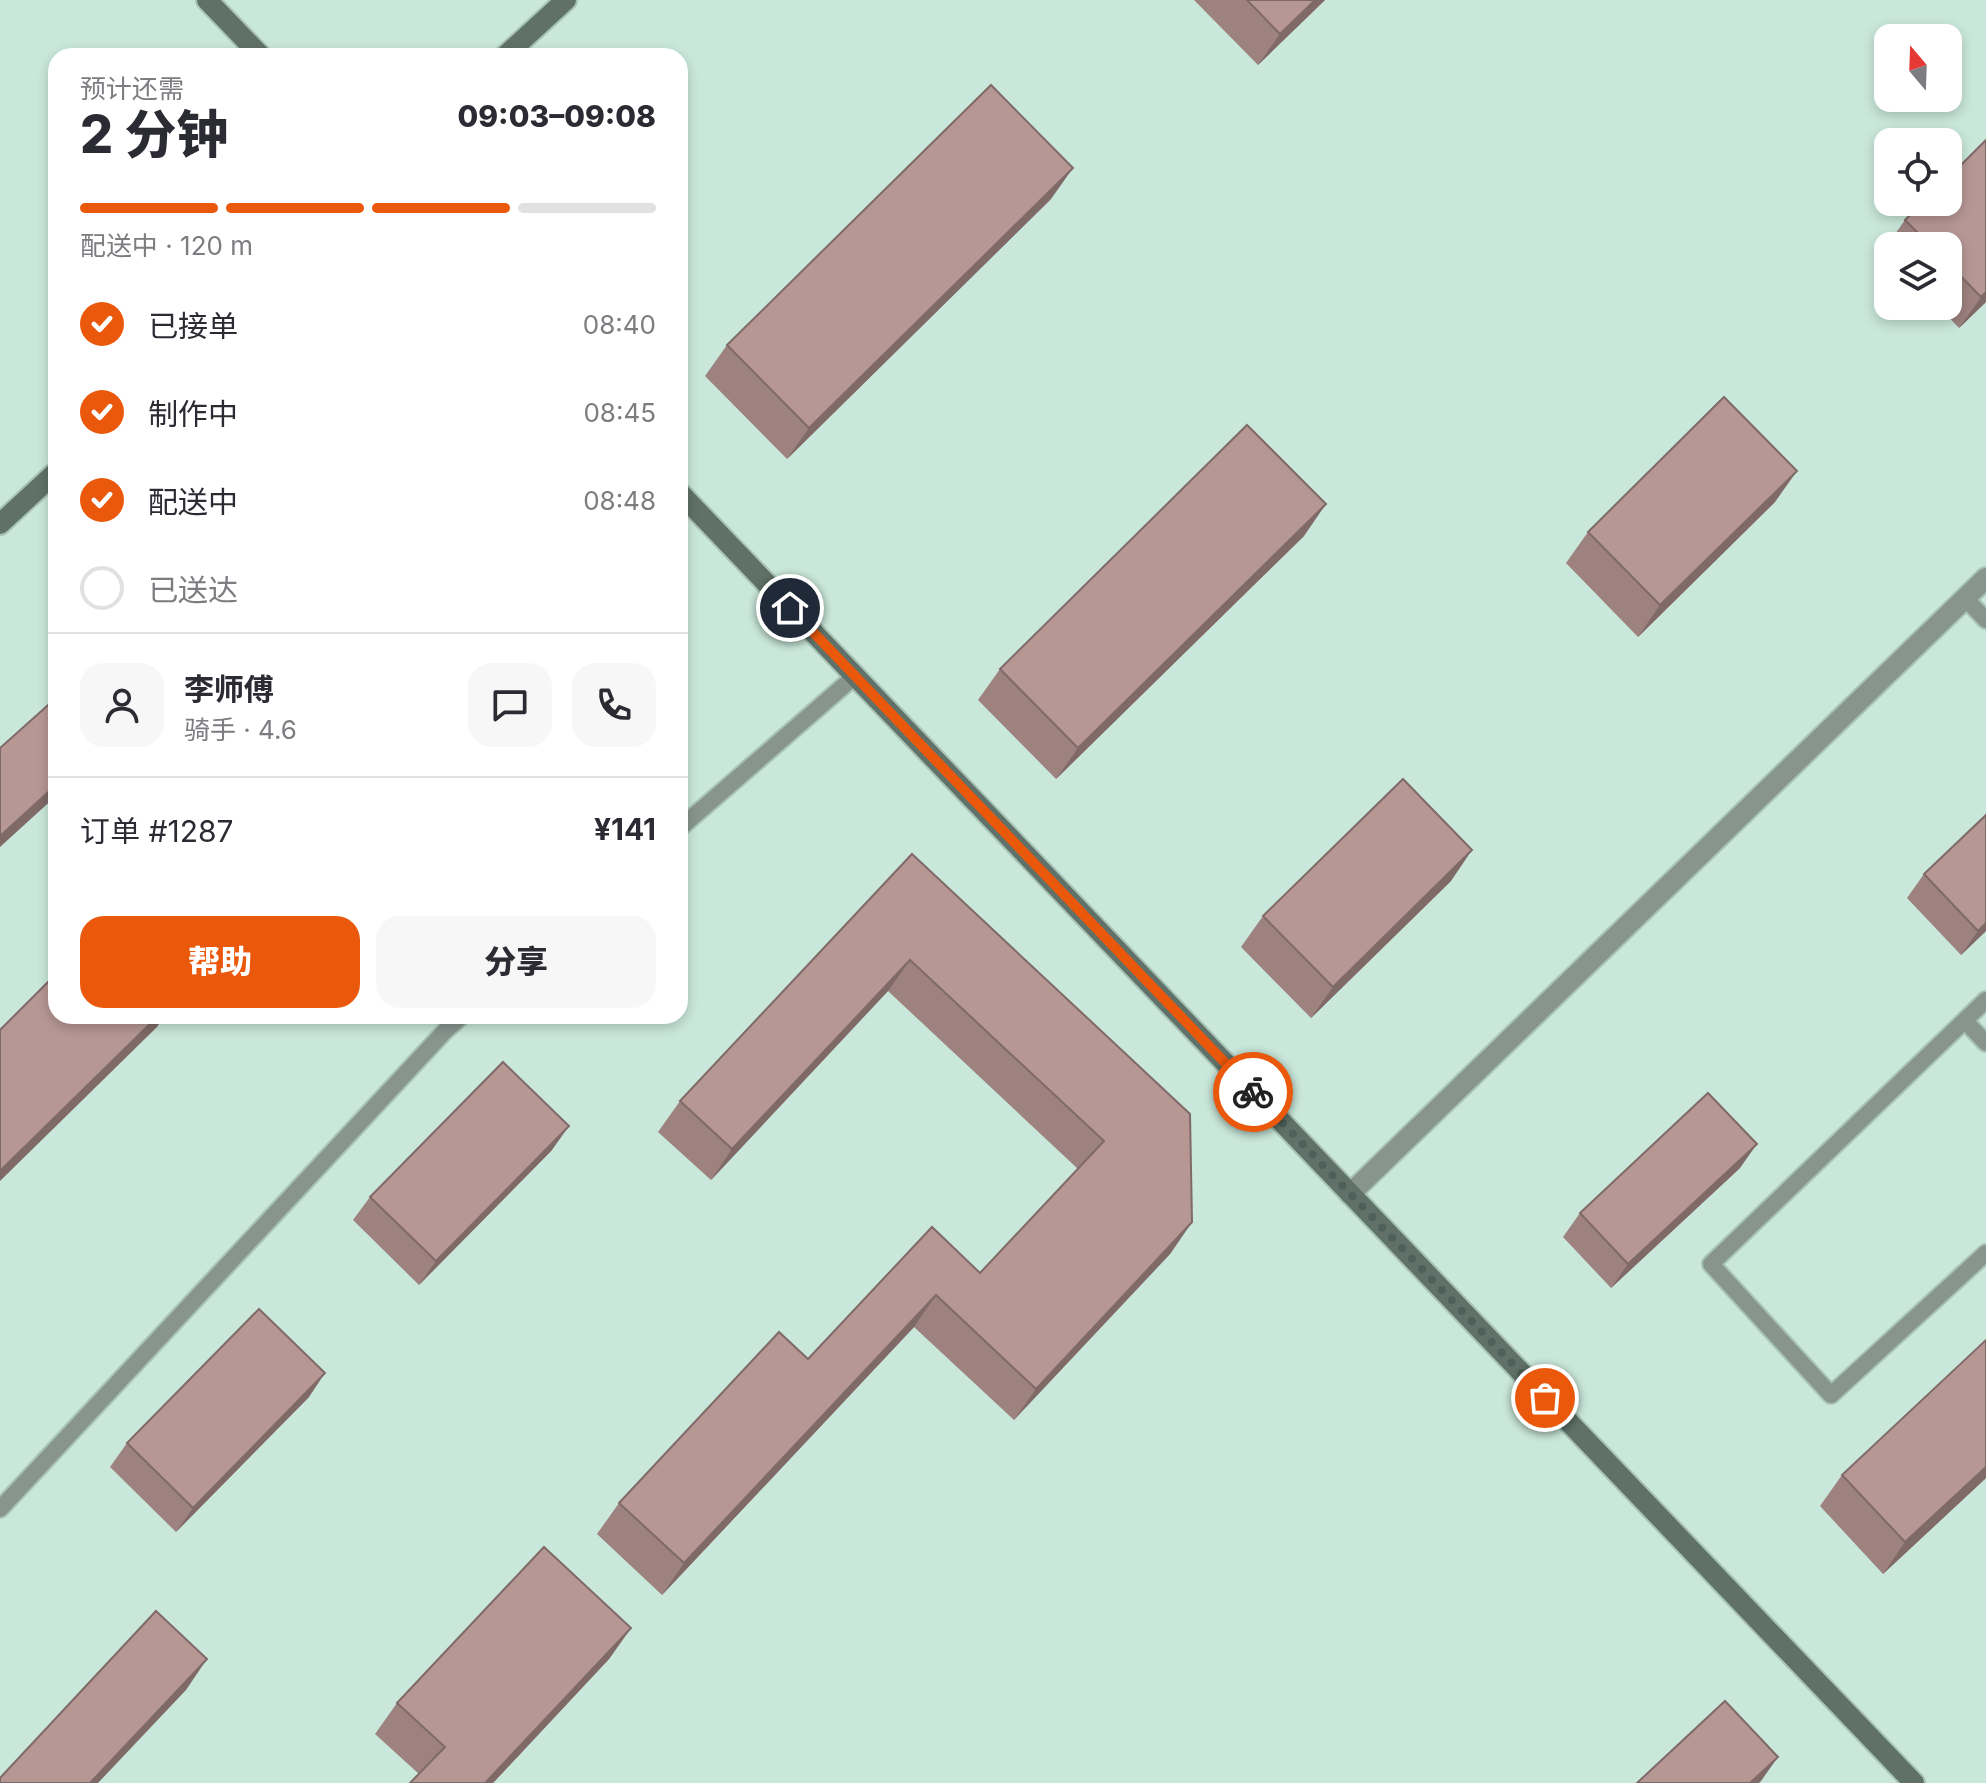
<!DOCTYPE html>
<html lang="zh">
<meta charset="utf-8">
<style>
:root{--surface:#fff;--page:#f7f7f7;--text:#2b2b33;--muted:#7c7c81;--line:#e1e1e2;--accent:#ea580c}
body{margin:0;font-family:Inter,"Noto Sans SC",sans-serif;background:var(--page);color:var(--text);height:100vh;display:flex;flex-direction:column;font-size:30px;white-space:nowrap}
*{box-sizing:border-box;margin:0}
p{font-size:26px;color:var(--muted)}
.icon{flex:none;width:44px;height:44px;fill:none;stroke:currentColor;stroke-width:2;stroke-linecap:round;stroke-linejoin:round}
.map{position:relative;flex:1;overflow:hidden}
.sheet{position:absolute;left:48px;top:48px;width:640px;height:976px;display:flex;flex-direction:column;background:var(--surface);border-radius:24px;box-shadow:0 4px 12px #0003}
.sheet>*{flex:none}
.needle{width:52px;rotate:341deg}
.buttons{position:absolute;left:1874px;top:24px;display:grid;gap:16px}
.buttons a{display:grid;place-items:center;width:88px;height:88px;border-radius:16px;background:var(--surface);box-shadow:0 4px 12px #0003;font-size:40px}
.pin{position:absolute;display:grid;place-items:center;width:68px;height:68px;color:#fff;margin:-34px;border:4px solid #fff;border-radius:50%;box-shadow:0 2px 8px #0007}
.courier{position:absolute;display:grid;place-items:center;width:80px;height:80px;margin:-40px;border:6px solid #ea580c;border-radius:50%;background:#fff;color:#222;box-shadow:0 2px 10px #0007}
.summary em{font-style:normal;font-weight:800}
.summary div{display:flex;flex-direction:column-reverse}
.summary{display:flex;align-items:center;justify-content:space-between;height:136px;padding:0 32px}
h1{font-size:52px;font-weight:800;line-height:60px}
.bar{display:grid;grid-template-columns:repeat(4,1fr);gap:12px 8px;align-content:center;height:96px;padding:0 32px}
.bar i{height:10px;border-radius:6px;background:var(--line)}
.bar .current{background:var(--accent)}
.bar p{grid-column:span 4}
.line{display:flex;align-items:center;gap:20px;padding:0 32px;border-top:2px solid var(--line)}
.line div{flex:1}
.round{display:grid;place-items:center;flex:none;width:84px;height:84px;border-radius:24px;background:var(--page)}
ol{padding:0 32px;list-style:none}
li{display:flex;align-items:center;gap:24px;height:88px}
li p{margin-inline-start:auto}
li .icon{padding:8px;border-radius:50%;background:var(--accent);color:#fff;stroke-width:4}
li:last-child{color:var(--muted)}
li i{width:44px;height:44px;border:4px solid var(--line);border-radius:50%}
.action{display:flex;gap:16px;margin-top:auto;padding:16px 32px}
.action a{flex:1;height:92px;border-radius:24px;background:var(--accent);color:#fff;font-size:32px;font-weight:800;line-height:92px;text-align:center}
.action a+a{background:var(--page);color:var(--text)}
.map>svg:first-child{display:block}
</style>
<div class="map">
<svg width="1986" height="1783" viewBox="0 0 1986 1783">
<rect width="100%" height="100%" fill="#c9e7da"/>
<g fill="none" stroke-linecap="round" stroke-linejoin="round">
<defs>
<path id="lane" d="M1965,598l21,22
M680,828l175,-152
M1986,1000l-275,264 120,131 155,-142
M1965,1021l21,22
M0,1509l446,-479 16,-14"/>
<path id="street" d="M1350,1194l636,-616"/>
<path id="secondary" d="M207,0l54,56
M505,56l61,-56
M680,493l1234,1290
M0,524l56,-52"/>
</defs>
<use href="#lane" stroke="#a7c2b6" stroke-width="20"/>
<use href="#street" stroke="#a7c2b6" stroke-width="24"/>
<use href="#secondary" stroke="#a7c2b6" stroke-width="24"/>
<use href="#lane" stroke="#88958f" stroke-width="16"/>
<use href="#street" stroke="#88958f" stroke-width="20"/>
<use href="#secondary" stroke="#5f7169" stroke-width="20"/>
</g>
<path fill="#9d827f" d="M1194,0h131l-67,65z
M1986,140v162l-27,26 -21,-22h10v-60h-60v10l-5,-5 22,-31 18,-18h25v-24z
M1051,199l-264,260 -82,-83 22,-31z
M1775,502l-137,135 -72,-74 22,-31z
M1304,536l-248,243 -78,-79 22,-31z
M1986,815v116l-25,24 -54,-57 17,-24z
M912,854l280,368 -22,32 -156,166 -100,-93 -252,268 -65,-61 22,-31 189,-144 172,-86 98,-104 -190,-178 -177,189 -53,-48 22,-31z
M1451,881l-140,137 -70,-71 22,-31z
M552,1150l-133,135 -66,-65 17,-23z
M1740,1168l-129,120 -48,-51 17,-24z
M309,1397l-133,135 -66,-65 17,-24z
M1842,1475l144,3 -103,96 -63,-68z
M631,1628l-22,31 -116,124h-83l9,-9 -44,-40 22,-31z"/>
<path fill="#7f6a68" d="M1315,0h10l-67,65 22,-31z
M1073,168l-22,31 -264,260 22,-31z
M1986,292v10l-27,26 22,-31z
M1797,471l-22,31 -137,135 22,-32z
M1326,504l-22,32 -248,243 22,-31z
M56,785v11l-56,51v-11z
M1472,850l-21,31 -140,137 22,-31z
M1986,923v8l-25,24 17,-24z
M910,960l-22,31 -177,189 21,-31z
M158,1016h6l-7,11 -157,154v-10z
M569,1126l-17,24 -133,135 17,-24z
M1757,1144l-17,24 -129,120 17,-24z
M1192,1222l-22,32 -156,166 22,-31z
M936,1295l-22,32 -252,268 22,-32z
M325,1373l-16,24 -133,135 17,-24z
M1986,1467v11l-103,96 22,-32z
M631,1628l-22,31 -116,124h-8z
M207,1659l-21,31 -88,93h-8z
M1778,1757l-17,24 -2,2h-9z"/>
<path fill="#b69794" stroke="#7f6a68" stroke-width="2" d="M1247,0h68l-35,34z
M991,85l82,83 -264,260 -82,-83z
M1986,140v152l-5,5 -33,-34v-17h-17l-26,-26 18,-18h25v-24z
M1724,397l73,74 -137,134 -72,-73z
M1247,425l79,79 -248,244 -78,-79z
M56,698v87l-56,51v-88z
M1403,779l69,71 -139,137 -70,-71z
M1986,815v108l-8,8 -54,-57z
M912,854l278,260 2,108 -156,167 -100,-94 -252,268 -65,-60 160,-171 29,27 124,-132 48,46 124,-132 -194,-181 -178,189 -52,-48z
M56,974v42h102l-158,155v-141z
M503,1062l66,64 -133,135 -66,-64z
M1708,1093l49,51 -129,120 -48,-51z
M259,1309l66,64 -132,135 -66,-65z
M1986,1340v127l-81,75 -63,-67z
M544,1547l87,81 -146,155h-75l35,-36 -48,-44z
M156,1611l51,48 -117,124h-90v-5z
M1725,1701l53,56 -28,26h-113z"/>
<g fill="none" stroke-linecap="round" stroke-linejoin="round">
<path stroke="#4e6059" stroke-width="8" stroke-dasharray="0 14.4" d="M1253,1092l292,306"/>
<path stroke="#ea580c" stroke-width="10" d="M790,608l463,484"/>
</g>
</svg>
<div class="buttons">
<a><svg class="needle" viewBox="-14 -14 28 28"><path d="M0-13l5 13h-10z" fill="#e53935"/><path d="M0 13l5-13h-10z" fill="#7c7c81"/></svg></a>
<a><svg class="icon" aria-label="locate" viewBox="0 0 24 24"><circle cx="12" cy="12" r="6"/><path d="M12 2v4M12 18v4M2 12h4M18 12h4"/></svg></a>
<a><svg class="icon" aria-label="layers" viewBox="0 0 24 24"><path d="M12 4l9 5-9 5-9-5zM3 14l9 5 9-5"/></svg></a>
</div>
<div class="pin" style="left:1545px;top:1398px;background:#ea580c"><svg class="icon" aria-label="bag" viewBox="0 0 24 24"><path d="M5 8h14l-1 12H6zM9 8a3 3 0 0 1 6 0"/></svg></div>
<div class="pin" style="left:790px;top:608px;background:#1f2937"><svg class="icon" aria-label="home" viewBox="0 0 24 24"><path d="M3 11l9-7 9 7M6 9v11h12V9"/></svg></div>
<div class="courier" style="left:1253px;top:1092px"><svg class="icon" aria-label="bike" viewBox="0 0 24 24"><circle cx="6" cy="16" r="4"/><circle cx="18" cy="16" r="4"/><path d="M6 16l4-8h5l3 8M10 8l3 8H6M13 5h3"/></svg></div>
<section class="sheet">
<div class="summary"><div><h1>2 分钟</h1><p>预计还需</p></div><em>09:03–09:08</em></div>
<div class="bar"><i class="current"></i><i class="current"></i><i class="current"></i><i></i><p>配送中 · 120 m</p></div>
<ol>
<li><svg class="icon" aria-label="check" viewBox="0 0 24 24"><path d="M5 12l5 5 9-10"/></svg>已接单<p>08:40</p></li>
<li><svg class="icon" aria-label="check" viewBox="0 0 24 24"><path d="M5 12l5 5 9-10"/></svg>制作中<p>08:45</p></li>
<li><svg class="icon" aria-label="check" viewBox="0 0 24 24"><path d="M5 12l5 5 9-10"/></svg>配送中<p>08:48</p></li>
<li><i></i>已送达</li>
</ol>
<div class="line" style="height:144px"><a class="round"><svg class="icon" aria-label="person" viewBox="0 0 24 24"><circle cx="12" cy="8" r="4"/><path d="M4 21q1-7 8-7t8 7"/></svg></a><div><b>李师傅</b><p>骑手 · 4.6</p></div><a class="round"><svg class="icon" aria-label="chat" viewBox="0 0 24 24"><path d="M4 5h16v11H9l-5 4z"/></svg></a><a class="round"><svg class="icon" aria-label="phone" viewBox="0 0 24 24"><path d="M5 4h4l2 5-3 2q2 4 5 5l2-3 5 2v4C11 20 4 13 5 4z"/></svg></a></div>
<div class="line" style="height:104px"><div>订单 #1287</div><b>¥141</b></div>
<div class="action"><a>帮助</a><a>分享</a></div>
</section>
</div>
